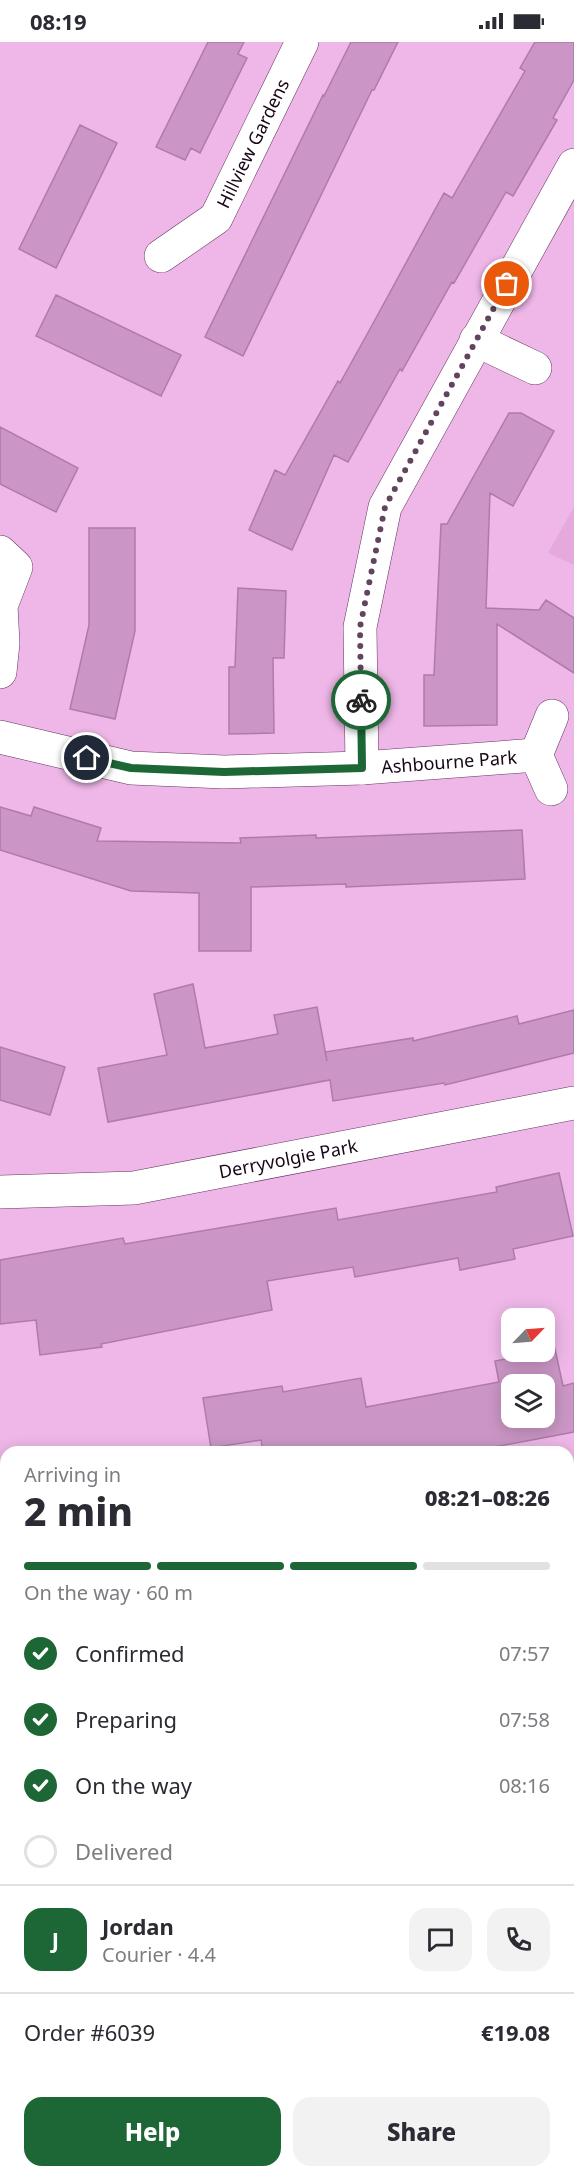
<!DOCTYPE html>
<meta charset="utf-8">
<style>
:root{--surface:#fff;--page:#f2f2f3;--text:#2b2b33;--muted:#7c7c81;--line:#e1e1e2;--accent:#1c6735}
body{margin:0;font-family:"Noto Sans",sans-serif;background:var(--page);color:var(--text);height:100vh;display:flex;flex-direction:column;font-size:22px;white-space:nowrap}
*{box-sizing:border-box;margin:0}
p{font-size:20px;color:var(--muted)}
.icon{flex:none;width:33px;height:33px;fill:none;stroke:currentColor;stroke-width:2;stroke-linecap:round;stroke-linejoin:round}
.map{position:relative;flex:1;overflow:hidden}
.sheet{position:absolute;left:0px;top:1404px;width:574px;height:732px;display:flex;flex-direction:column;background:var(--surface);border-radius:18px 18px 0 0;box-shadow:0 3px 15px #0003}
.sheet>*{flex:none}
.needle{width:39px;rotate:65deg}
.tools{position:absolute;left:501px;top:1266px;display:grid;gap:12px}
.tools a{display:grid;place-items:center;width:54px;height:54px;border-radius:12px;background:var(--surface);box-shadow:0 3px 15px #0003;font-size:30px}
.pin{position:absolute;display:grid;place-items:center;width:51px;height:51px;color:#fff;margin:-26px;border:3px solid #fff;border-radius:50%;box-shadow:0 2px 6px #0007}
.courier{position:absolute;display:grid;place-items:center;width:60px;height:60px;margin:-30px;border:4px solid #1c6735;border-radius:50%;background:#fff;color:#222;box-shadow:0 2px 8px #0007}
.overview em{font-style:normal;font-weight:800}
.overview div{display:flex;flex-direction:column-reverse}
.overview{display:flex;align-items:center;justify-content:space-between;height:102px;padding:0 24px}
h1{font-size:39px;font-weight:800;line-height:45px}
.bar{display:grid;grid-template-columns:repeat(4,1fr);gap:9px 6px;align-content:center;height:72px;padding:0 24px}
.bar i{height:8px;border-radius:4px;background:var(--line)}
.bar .current{background:var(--accent)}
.bar p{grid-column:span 4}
.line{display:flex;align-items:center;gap:15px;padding:0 24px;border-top:2px solid var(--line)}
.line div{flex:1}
.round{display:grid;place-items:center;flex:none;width:63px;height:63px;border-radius:18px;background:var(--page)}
ol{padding:0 24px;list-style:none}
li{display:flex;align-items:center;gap:18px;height:66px}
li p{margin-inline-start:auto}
li .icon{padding:6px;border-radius:50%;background:var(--accent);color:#fff;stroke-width:4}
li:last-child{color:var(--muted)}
li i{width:33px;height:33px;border:3px solid var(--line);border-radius:50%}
.action{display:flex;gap:12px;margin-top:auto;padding:12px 24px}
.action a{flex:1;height:69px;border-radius:18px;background:var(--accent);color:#fff;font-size:24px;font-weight:800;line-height:69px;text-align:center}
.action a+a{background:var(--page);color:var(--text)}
.status{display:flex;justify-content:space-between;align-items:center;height:42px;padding:0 30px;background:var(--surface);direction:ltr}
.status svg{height:16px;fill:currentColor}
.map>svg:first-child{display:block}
</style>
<div class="status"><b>08:19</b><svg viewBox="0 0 49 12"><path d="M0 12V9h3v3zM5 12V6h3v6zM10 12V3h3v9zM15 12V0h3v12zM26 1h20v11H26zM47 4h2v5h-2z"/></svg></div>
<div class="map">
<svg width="574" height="2136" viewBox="0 0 574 2136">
<rect width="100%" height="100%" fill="#eeb7e7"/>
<path fill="#e5a9de" d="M574,465v58l-26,-12z"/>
<path fill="#cb96c5" stroke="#ae7ba9" stroke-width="1.5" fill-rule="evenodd" d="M208,0h36l-6,12 9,4 -47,95 -9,-5 -6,12 -29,-13z
M351,0h47l-24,48h-2l-129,266 -38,-19 118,-242 1,1z
M535,0h39v38l-21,38 4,2 -44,76 -7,-4 -52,91 -2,-1 -50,89 -2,-2 -52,93 -14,-7 -42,95 -43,-20 26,-60 10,5 53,-94 2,2 36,-65 68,-125 8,5 73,-127 -5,-3z
M80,83l37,18 -61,125 -37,-19z
M56,253l125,60 -20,41 -125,-60z
M509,371h12l33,18 -41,75 -23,-13 -4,115 53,2 7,-10 28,18v55l-77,-49v101l-73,1v-51h10l7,-151h6z
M0,385l78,41 -22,44 -56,-28z
M89,486h46v103l-20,88 -45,-10 19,-84z
M238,546l48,3 -2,67h-11l1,75 -45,1v-67h6z
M0,765l31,9 3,-9 67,21 -4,13 144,2 -1,-5 76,-3v3l206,-8 3,49 -179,8v-3l-95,3v64h-52v-58l-68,-2 -131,-41z
M193,942l12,64 73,-14 -4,-19 43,-8 10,54 -2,-9 88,-14v3l104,-25 2,8 55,-14v43l-129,32 -1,-2 -111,18 -3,-21 -222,42 -10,-54 69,-13 -13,-61z
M0,1005l65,20 -15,48 -50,-15z
M559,1131l14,63 -60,13 2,10 -55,11 -2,-12 -103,19 -2,-10 -86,14 5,29 -171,34 1,3 -62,8 -4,-35 -36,4v-64l123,-22 2,6 211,-36 2,12 159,-28 -1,-5z
M555,1307l8,37 11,-3v49l-106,20h-205l-2,-12 -50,8 -8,-50 79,-12 1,6 78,-14 5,29 133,-25 -4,-21zM512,1342h32v34h-32z"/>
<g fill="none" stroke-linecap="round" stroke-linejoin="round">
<defs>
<g id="minor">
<path id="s1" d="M161,214l55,-38 86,-176"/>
<path d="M476,298l59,28"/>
<path d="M0,510l16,15 -15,39 2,37 -3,29"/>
<path id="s2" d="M0,695l131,31 93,4 138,-4 174,-13"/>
<path d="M362,726l-2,-141 25,-120 189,-342"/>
<path d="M551,747l-15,-34 16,-39"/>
<path id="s3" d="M0,1150l134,-4 440,-85"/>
<path d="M568,1457l6,-1"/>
<path d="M207,2136l1,-6"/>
</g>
<path id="highway" d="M568,1531l6,-1
M0,1614l6,-1"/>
</defs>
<use href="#minor" stroke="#63355e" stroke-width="34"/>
<use href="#highway" stroke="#a97a78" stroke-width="34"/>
<use href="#minor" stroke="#fff" stroke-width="33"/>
<use href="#highway" stroke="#f7b9ad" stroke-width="33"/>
<path stroke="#2d182c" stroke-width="4.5" stroke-dasharray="3 6" stroke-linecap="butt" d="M568,1630l6,-1
M568,1649l6,-1
M0,1739l6,-1
M0,1762l6,-1"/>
</g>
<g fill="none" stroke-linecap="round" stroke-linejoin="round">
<path stroke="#634460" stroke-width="6" stroke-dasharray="0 10.8" d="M361,658l-1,-73 25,-120 122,-223"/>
<path stroke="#1c6735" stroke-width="8" d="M87,716l44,10 93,4 138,-4 -1,-68"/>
</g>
<g text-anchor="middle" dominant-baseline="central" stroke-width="6" stroke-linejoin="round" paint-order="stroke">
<g font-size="18" fill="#180617" stroke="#fbc4f5">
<text stroke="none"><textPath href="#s1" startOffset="150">Hillview Gardens</textPath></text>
<text stroke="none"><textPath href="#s2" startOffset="453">Ashbourne Park</textPath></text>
<text stroke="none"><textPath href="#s3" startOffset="291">Derryvolgie Park</textPath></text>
</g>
</g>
</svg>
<div class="tools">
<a><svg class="needle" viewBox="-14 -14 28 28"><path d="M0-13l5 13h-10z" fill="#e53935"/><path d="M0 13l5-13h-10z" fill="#7c7c81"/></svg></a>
<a><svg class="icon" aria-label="layers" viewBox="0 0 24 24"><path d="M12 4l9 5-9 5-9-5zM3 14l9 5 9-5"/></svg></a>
</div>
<div class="pin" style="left:507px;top:242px;background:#ea580c"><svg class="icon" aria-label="bag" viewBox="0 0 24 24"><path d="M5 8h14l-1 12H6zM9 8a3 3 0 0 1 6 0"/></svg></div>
<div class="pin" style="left:87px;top:716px;background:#1f2937"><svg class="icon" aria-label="home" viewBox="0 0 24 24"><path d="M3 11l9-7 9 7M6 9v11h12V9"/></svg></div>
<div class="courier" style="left:361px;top:658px"><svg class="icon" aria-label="bike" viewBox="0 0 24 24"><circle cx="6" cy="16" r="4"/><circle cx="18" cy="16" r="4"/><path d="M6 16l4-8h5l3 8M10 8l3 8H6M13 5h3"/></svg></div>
<section class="sheet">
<div class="overview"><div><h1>2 min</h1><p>Arriving in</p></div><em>08:21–08:26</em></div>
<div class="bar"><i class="current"></i><i class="current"></i><i class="current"></i><i></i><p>On the way · 60 m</p></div>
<ol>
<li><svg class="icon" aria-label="check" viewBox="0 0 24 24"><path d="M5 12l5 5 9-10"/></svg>Confirmed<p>07:57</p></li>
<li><svg class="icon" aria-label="check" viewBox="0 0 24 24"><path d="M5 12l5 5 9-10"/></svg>Preparing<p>07:58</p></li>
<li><svg class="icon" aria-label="check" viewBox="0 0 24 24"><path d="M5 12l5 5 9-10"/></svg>On the way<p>08:16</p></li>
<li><i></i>Delivered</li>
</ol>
<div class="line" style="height:108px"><b class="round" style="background:var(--accent);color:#fff">J</b><div><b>Jordan</b><p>Courier · 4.4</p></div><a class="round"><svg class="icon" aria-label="chat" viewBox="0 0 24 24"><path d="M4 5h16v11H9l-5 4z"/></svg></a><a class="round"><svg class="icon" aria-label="phone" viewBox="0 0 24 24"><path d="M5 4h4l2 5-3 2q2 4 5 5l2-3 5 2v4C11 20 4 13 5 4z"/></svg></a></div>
<div class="line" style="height:78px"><div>Order #6039</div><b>€19.08</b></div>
<div class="action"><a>Help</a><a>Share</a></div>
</section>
</div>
